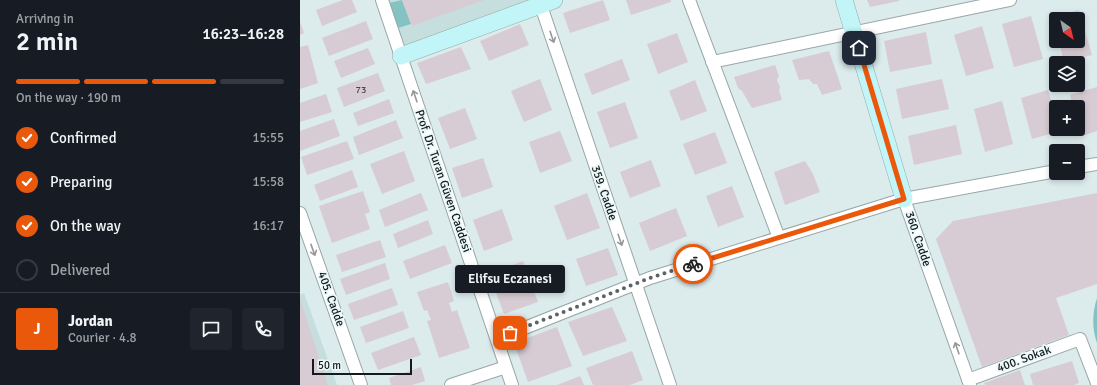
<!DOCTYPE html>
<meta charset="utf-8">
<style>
:root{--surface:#171b24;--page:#20242c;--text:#f1f3f6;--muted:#9ea1a6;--line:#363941;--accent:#ea580c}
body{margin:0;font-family:Signika,sans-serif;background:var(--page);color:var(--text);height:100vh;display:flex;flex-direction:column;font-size:15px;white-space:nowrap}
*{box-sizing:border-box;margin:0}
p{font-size:13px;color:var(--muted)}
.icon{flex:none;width:22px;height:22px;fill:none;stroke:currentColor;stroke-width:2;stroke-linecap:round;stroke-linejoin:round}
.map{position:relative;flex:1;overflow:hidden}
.details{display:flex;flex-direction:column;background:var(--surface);width:300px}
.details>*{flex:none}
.needle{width:26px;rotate:146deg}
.fabs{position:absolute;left:749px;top:12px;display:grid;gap:8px}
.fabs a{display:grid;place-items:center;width:36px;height:36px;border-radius:4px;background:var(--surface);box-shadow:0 2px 6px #0003;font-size:20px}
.scale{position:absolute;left:12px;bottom:10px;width:100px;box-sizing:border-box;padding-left:4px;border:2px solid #151b1b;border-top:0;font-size:11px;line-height:14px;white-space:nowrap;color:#151b1b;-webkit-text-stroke:3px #eaf8f9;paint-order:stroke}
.pin{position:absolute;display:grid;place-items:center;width:34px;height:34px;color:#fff;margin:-17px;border-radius:8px;box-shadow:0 2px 6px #0006}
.courier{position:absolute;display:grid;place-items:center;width:40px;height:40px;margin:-20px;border:3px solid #ea580c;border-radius:50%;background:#fff;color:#222;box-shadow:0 1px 5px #0007}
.bubble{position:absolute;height:28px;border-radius:4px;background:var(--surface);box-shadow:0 2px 6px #0003;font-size:13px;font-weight:600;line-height:28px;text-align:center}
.summary em{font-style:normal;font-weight:600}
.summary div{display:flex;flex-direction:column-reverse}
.summary{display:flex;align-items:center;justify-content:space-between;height:68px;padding:0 16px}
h1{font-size:26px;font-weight:600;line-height:30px}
.bar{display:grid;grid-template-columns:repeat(4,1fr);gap:6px 4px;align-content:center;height:48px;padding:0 16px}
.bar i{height:5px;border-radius:3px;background:var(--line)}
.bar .active{background:var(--accent)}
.bar p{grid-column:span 4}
.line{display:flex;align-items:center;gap:10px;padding:0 16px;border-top:1px solid var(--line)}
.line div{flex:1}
.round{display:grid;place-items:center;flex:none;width:42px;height:42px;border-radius:4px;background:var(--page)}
ol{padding:0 16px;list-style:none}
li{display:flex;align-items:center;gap:12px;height:44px}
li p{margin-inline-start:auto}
li .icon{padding:4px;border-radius:50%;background:var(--accent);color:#fff;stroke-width:4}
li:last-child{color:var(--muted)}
li i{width:22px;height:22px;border:2px solid var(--line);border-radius:50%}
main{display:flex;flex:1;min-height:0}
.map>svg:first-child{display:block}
</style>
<main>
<section class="details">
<div class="summary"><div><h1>2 min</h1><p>Arriving in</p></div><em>16:23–16:28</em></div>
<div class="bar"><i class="active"></i><i class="active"></i><i class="active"></i><i></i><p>On the way · 190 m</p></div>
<ol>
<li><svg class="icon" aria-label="check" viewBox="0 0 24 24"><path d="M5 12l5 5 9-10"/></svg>Confirmed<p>15:55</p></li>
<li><svg class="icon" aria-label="check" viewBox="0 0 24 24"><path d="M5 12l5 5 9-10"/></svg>Preparing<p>15:58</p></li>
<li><svg class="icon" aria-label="check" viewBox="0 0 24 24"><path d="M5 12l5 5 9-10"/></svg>On the way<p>16:17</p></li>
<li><i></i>Delivered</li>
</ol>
<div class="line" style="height:72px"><b class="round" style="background:var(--accent);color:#fff">J</b><div><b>Jordan</b><p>Courier · 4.8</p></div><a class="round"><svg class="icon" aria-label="chat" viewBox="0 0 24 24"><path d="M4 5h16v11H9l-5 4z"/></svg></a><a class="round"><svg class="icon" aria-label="phone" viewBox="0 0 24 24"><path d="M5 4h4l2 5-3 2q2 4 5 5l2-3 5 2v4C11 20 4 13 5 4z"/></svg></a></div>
</section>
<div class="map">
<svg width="797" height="385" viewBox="0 0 797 385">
<rect width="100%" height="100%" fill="#dcebec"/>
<path fill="#c6dede" d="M88,0h142l-124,50z
M4,293l33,92h-37v-90z"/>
<path fill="#84c2c4" d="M102,0l9,24 -13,4 -9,-25z
M797,298v45c-5,-14 -5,-30 0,-45z"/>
<path fill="#d7ccd3" d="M43,0h9l5,12 -35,14 -6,-16z
M102,0h82l-72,26z
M303,0l7,20 -40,13 -7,-20z
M326,0h45v2l-40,13z
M567,0h32v1l-29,6z
M779,10l13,45 -28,7 -5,-21h19v-22h-22v10l-4,-12z
M731,16l12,43 -29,8 -12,-43z
M66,21l7,18 -44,17 -7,-18z
M0,22l4,11 -4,2z
M220,24l9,21 -40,16 -9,-20z
M682,26l12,42 -28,8 -12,-41z
M626,32l6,32 -42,8 -6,-31z
M377,33l11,29 -30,12 -11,-30z
M8,45l10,38 -18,6v-42z
M161,47l10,22 -45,15 -9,-21z
M68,48l7,16 -34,14 -7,-17z
M529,51l13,38 -20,6 -5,-11h-4l-4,-5 -10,1 -7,-20z
M322,59l8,21 -38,15 -8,-21z
M475,65l4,11 -2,4 3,7 -1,3 3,10 -30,8 -10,-17 -4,-3 -4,-11z
M78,73l7,18 -41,16 -7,-19z
M240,79l12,31 -28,12 -13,-31z
M642,79l7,30 -47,10 -6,-30z
M395,80l12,31 -26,10 -12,-30z
M797,87v44l-15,5 -4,-14v-15h-5l-3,-12z
M748,90l8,28v11h3l1,2 -28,8 -11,-41z
M26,94l6,18 -32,10v-19z
M89,99l5,14 -36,13 -5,-13z
M702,101l11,43 -28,8 -11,-43z
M325,102l13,36 -28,10 -13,-36z
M165,108l12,31 -27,10 -12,-31z
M34,119l6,17 -40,15v-20z
M96,120l7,18 -44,17 -6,-18z
M656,125l6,29 -48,11 -6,-29z
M260,131l12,30 -32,12 -11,-31z
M415,132l12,31 -32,12 -12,-31z
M47,141l7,18 -47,16 -6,-18z
M104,151l11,30 -33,13 -12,-30z
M183,158l10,29 -31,11 -10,-30z
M351,160l10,26 -31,12 -10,-26z
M505,161l8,13 7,18 -35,13 -11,-33z
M52,170l6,17 -38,14 -6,-16z
M432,186l12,31 -26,10 -12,-31z
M63,191l7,21 -5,2 5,15 -38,14 -13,-37z
M121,193l7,17 -43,17 -6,-17z
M287,193l13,35 -33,12 -13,-34z
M797,193v91l-41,14 13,37 -87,32 -46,-128 17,-18z
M376,208l11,28 -37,15 -11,-28z
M202,209l11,31 -29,11 -11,-31z
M128,220l5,14 -35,14 -5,-14z
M80,240l6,17 -44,15 -6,-17z
M145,245l7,18 -42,16 -7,-18z
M308,248l10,27 -32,11 -10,-27z
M223,261l15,41 -34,12 -15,-40z
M85,263l5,16 -44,16 -6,-16z
M148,282l6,19 -5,2 3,9 5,-2 13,38 -31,10 -12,-37 4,-1 -4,-10 -3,1 -7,-19z
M92,288l6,17 -44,15 -6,-16z
M0,299l28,86h-28z
M312,307l15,34 -44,15 -15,-34z
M103,311l6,17 -43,15 -6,-16z
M257,327l15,39 -44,16 -14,-39z
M114,337l7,18 -43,15 -7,-17z
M332,351l11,29 -13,5h-37l-7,-17z
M772,361l7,22 -5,2h-41l-3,-11z
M121,367l4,14 -13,4h-21l-2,-7z
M720,370l5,15h-40l-1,-2z
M280,376l4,9h-27z"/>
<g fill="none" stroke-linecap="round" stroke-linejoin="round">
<defs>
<path id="street" d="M82,0l130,385
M239,0l131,385
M389,0l90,238
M412,62l298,-62
M778,167l19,-3
M604,199l66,186
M0,213l61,172
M197,339l153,-61 254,-79 152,-28
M668,380l112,-41 17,44
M151,385l55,-18"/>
<path id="secondary" d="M544,0l60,199
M101,56l153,-56"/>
</defs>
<use href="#street" stroke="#98a6a6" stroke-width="14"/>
<use href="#secondary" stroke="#98a6a6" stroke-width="18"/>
<use href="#street" stroke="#fff" stroke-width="12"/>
<use href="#secondary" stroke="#c2f5f7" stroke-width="17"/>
</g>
<defs><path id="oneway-shaft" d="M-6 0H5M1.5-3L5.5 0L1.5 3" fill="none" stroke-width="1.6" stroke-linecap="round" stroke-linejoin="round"/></defs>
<g stroke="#969898">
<use href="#oneway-shaft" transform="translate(252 37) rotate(71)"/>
<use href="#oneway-shaft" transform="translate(115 96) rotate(-109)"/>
<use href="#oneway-shaft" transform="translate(320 240) rotate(71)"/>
<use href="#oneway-shaft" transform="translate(13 250) rotate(70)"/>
<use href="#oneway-shaft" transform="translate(657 348) rotate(-109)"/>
</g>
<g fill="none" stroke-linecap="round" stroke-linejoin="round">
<path stroke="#5b6464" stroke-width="4" stroke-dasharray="0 7.2" d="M210,333l140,-55 43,-14"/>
<path stroke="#ea580c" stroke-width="5" d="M393,264l211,-65 -45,-151"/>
</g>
<g text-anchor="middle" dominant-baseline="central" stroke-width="3.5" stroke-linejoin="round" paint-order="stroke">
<g font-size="10" fill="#464749">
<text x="61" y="90">73</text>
</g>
<g font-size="12" fill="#151b1b" stroke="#eaf8f9">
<text transform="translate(143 181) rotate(71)">Prof. Dr. Turan Güven Caddesi</text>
<text transform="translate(304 193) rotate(71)">359. Cadde</text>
<text transform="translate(618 239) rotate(71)">360. Cadde</text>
<text transform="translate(31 299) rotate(70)">405. Cadde</text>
<text transform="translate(724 359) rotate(-20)">400. Sokak</text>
</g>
</g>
</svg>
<div class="fabs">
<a><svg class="needle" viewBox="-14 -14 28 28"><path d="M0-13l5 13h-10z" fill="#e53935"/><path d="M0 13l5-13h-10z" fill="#9ea1a6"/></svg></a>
<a><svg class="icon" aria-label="layers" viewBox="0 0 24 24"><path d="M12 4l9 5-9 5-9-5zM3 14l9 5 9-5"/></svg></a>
<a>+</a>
<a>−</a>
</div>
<div class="scale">50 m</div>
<div class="pin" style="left:210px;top:333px;background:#ea580c"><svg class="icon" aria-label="bag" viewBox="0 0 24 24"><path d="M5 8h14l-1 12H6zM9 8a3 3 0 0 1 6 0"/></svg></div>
<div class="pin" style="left:559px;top:48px;background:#1f2937"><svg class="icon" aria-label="home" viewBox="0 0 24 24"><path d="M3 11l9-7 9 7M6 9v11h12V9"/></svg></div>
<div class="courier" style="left:393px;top:264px"><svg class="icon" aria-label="bike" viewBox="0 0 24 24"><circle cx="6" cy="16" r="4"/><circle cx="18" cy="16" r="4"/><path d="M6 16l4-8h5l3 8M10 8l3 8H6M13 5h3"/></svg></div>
<div class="bubble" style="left:155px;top:265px;width:110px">Elifsu Eczanesi</div>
</div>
</main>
